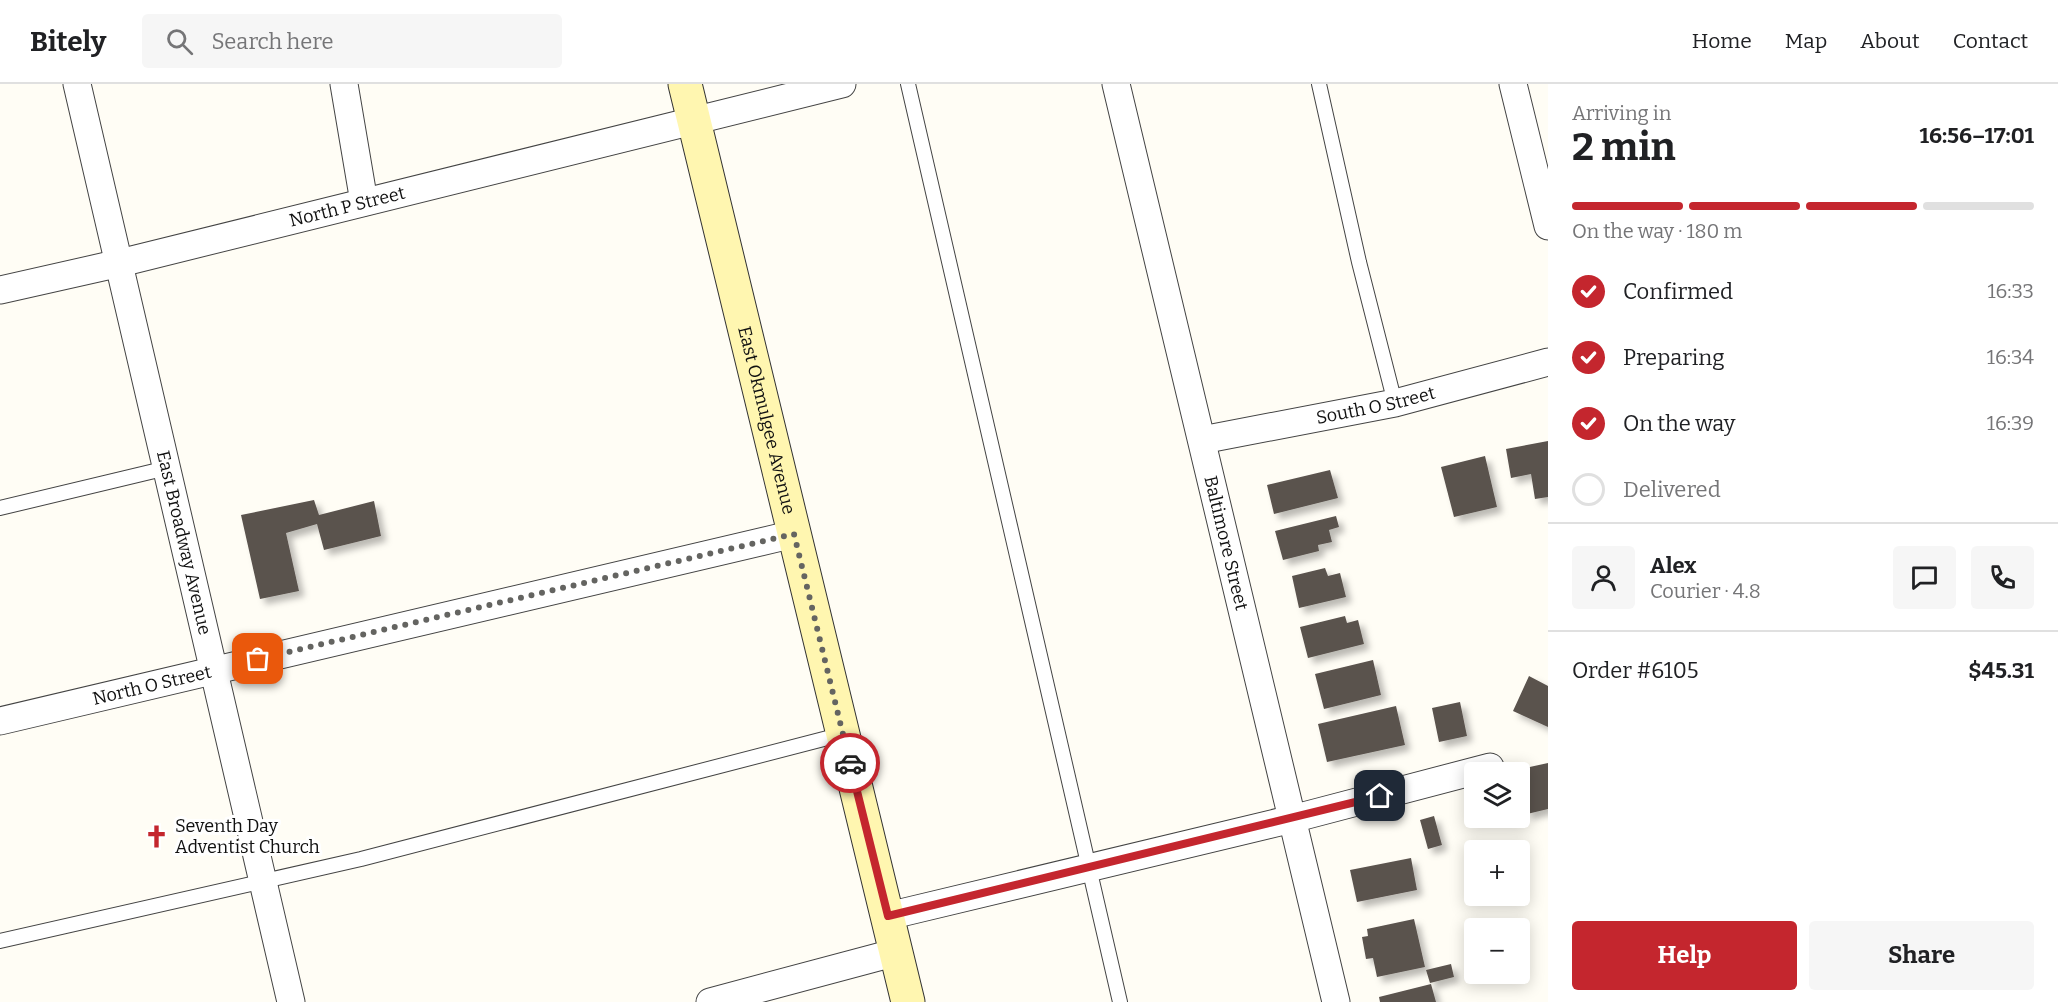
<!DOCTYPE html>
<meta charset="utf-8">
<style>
:root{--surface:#fff;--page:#f6f6f6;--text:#202124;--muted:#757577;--line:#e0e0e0;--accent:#c4262e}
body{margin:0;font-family:Bitter,serif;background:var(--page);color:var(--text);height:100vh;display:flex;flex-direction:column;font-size:22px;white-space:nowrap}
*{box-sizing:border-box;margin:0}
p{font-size:20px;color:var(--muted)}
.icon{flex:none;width:33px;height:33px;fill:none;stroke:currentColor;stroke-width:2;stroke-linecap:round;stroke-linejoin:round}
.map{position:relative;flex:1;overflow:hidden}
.details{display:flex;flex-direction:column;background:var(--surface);width:510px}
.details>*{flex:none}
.buttons{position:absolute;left:1464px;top:678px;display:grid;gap:12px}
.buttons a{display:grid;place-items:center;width:66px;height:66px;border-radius:6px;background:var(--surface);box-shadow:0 3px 15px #0003;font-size:30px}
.pin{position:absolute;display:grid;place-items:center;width:51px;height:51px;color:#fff;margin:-26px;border-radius:12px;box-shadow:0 3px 9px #0006}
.courier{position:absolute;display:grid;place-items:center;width:60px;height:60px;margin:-30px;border:4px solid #c4262e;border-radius:50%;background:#fff;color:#222;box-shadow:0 2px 8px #0007}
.overview em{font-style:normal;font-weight:700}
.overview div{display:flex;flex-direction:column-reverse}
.overview{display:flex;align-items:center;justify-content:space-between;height:102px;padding:0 24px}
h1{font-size:39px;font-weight:700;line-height:45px}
.bar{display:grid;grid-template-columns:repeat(4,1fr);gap:9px 6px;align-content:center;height:72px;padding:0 24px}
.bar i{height:8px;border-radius:4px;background:var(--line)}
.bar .selected{background:var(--accent)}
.bar p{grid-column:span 4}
.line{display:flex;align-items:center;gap:15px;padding:0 24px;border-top:2px solid var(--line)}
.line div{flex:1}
.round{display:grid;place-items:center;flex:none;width:63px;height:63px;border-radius:6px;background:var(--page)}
ol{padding:0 24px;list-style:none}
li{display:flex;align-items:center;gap:18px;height:66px}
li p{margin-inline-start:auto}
li .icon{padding:6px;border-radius:50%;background:var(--accent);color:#fff;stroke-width:4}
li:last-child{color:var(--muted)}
li i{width:33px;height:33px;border:3px solid var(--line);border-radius:50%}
.primary-button{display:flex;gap:12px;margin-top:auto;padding:12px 24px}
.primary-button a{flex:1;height:69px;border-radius:6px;background:var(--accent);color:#fff;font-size:24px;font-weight:700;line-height:69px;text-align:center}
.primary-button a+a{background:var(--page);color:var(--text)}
header{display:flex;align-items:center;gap:36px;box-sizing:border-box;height:84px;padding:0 30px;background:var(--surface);border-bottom:2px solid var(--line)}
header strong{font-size:28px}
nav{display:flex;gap:33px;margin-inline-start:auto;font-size:21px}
.search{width:420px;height:54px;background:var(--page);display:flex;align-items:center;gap:15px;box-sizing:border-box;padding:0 21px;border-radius:6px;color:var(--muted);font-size:22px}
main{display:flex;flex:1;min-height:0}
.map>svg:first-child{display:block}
</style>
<header>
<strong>Bitely</strong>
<div class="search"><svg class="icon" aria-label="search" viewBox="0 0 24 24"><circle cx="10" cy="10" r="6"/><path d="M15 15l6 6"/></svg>Search here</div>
<nav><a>Home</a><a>Map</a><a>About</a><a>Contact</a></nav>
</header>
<main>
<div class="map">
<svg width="1548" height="918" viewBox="0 0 1548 918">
<defs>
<filter id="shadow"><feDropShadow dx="5.5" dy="5.5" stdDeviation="3" flood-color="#0004"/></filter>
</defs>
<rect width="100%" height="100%" fill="#fffdf5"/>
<path fill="#5a524d" filter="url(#shadow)" d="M1548,357v56l-13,2 -4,-25 -20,4 -5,-29z
M1485,372l12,51 -43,10 -13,-50z
M1330,386l8,28 -64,16 -7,-29z
M314,416l5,15 55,-14 7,35 -57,14 -7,-26 -31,9 13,58 -39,8 -19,-84z
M1336,432l3,11 -10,3 3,12 -14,3 1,6 -36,9 -8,-29z
M1325,484l3,8 12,-3 6,24 -47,11 -7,-32z
M1345,532l2,7 11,-3 6,24 -56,14 -8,-31z
M1373,576l8,35 -57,14 -9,-35z
M1529,592l19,10v41l-35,-16z
M1460,618l7,34 -28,6 -7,-34z
M1396,622l9,39 -78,17 -9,-38z
M1548,679v46l-21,5 -7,-42 -4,-2z
M1434,732l8,29 -14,4 -8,-29z
M1411,774l6,32 -60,12 -7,-32z
M1414,835l11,48 -48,10 -4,-19 -7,1 -4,-22 6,-1 -1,-7z
M1451,880l3,13 -24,6 -4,-13z
M1431,900l5,18h-56l-1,-5z"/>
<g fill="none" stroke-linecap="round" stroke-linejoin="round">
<defs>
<path id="service" d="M908,0l212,918
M1319,0l40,178 36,141
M0,424l167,-40
M0,857l361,-82 482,-125"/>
<g id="minor">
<path id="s1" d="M77,0l214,918"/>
<path d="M344,0l20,118"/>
<path id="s2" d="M1116,0l220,918"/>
<path d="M1513,0l35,142"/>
<path id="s3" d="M0,206l120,-27 722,-179"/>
<path id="s4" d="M1202,356l193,-37 153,-41"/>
<path id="s5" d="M0,637l794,-187"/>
<path d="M888,832l404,-97 198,-52"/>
<path d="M710,918l187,-50"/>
</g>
<g id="secondary">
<path id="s6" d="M685,0l223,918"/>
</g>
</defs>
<use href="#service" stroke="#444" stroke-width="16"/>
<use href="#minor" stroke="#444" stroke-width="29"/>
<use href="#secondary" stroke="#333" stroke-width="35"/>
<use href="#service" stroke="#fff" stroke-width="14"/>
<use href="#minor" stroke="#fff" stroke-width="27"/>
<use href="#secondary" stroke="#fff6b0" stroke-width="33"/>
</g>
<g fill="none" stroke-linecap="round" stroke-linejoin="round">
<path stroke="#646461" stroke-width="6" stroke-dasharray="0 10.8" d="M258,575l536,-125 56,229"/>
<path stroke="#c4262e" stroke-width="8" d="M850,679l38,153 492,-120"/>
</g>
<defs>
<symbol id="church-bare" viewBox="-9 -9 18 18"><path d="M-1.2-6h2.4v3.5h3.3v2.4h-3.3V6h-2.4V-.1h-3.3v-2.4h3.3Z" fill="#c4262e" stroke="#fff" stroke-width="2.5" paint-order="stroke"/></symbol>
</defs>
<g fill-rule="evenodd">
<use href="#church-bare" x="140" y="736" width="33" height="33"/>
</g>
<g text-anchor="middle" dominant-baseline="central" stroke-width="6" stroke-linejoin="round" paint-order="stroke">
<g font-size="18" fill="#111" stroke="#fff">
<text stroke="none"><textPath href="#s3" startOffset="357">North P Street</textPath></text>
<text stroke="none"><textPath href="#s4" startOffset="177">South O Street</textPath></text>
<text stroke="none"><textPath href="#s6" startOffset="346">East Okmulgee Avenue</textPath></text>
<text stroke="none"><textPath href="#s1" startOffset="471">East Broadway Avenue</textPath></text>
<text stroke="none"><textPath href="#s2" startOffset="472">Baltimore Street</textPath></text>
<text stroke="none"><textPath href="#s5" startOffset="156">North O Street</textPath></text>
</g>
<g font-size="18" fill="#111" stroke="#fff" text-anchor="start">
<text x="175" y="742">Seventh Day<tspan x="175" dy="21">Adventist Church</tspan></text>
</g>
</g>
</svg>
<div class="buttons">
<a><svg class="icon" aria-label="layers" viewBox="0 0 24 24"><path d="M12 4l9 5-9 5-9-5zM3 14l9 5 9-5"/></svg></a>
<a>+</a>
<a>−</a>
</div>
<div class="pin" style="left:258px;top:575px;background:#ea580c"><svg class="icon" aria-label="bag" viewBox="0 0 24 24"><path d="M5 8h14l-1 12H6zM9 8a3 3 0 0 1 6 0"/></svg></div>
<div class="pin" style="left:1380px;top:712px;background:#1f2937"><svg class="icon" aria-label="home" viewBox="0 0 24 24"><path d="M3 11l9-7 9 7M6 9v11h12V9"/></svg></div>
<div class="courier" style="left:850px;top:679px"><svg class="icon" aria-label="car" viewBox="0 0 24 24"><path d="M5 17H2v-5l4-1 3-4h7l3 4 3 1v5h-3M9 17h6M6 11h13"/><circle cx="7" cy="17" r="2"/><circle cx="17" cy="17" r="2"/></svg></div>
</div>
<section class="details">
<div class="overview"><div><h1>2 min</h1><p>Arriving in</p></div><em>16:56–17:01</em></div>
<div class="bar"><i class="selected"></i><i class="selected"></i><i class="selected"></i><i></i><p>On the way · 180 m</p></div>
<ol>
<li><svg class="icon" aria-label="check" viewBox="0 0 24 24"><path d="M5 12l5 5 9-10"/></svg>Confirmed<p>16:33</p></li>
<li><svg class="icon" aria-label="check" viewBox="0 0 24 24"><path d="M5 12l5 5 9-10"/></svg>Preparing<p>16:34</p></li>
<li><svg class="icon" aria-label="check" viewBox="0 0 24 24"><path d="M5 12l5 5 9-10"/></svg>On the way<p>16:39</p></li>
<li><i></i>Delivered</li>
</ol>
<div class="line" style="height:108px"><a class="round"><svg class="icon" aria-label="person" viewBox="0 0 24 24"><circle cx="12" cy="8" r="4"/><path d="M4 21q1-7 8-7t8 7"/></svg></a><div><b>Alex</b><p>Courier · 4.8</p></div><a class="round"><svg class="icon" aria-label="chat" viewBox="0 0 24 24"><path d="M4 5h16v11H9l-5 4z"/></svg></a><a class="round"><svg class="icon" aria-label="phone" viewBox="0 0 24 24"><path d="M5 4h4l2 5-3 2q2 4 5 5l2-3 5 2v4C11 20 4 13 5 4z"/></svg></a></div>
<div class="line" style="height:78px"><div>Order #6105</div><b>$45.31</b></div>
<div class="primary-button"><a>Help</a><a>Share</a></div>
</section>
</main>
